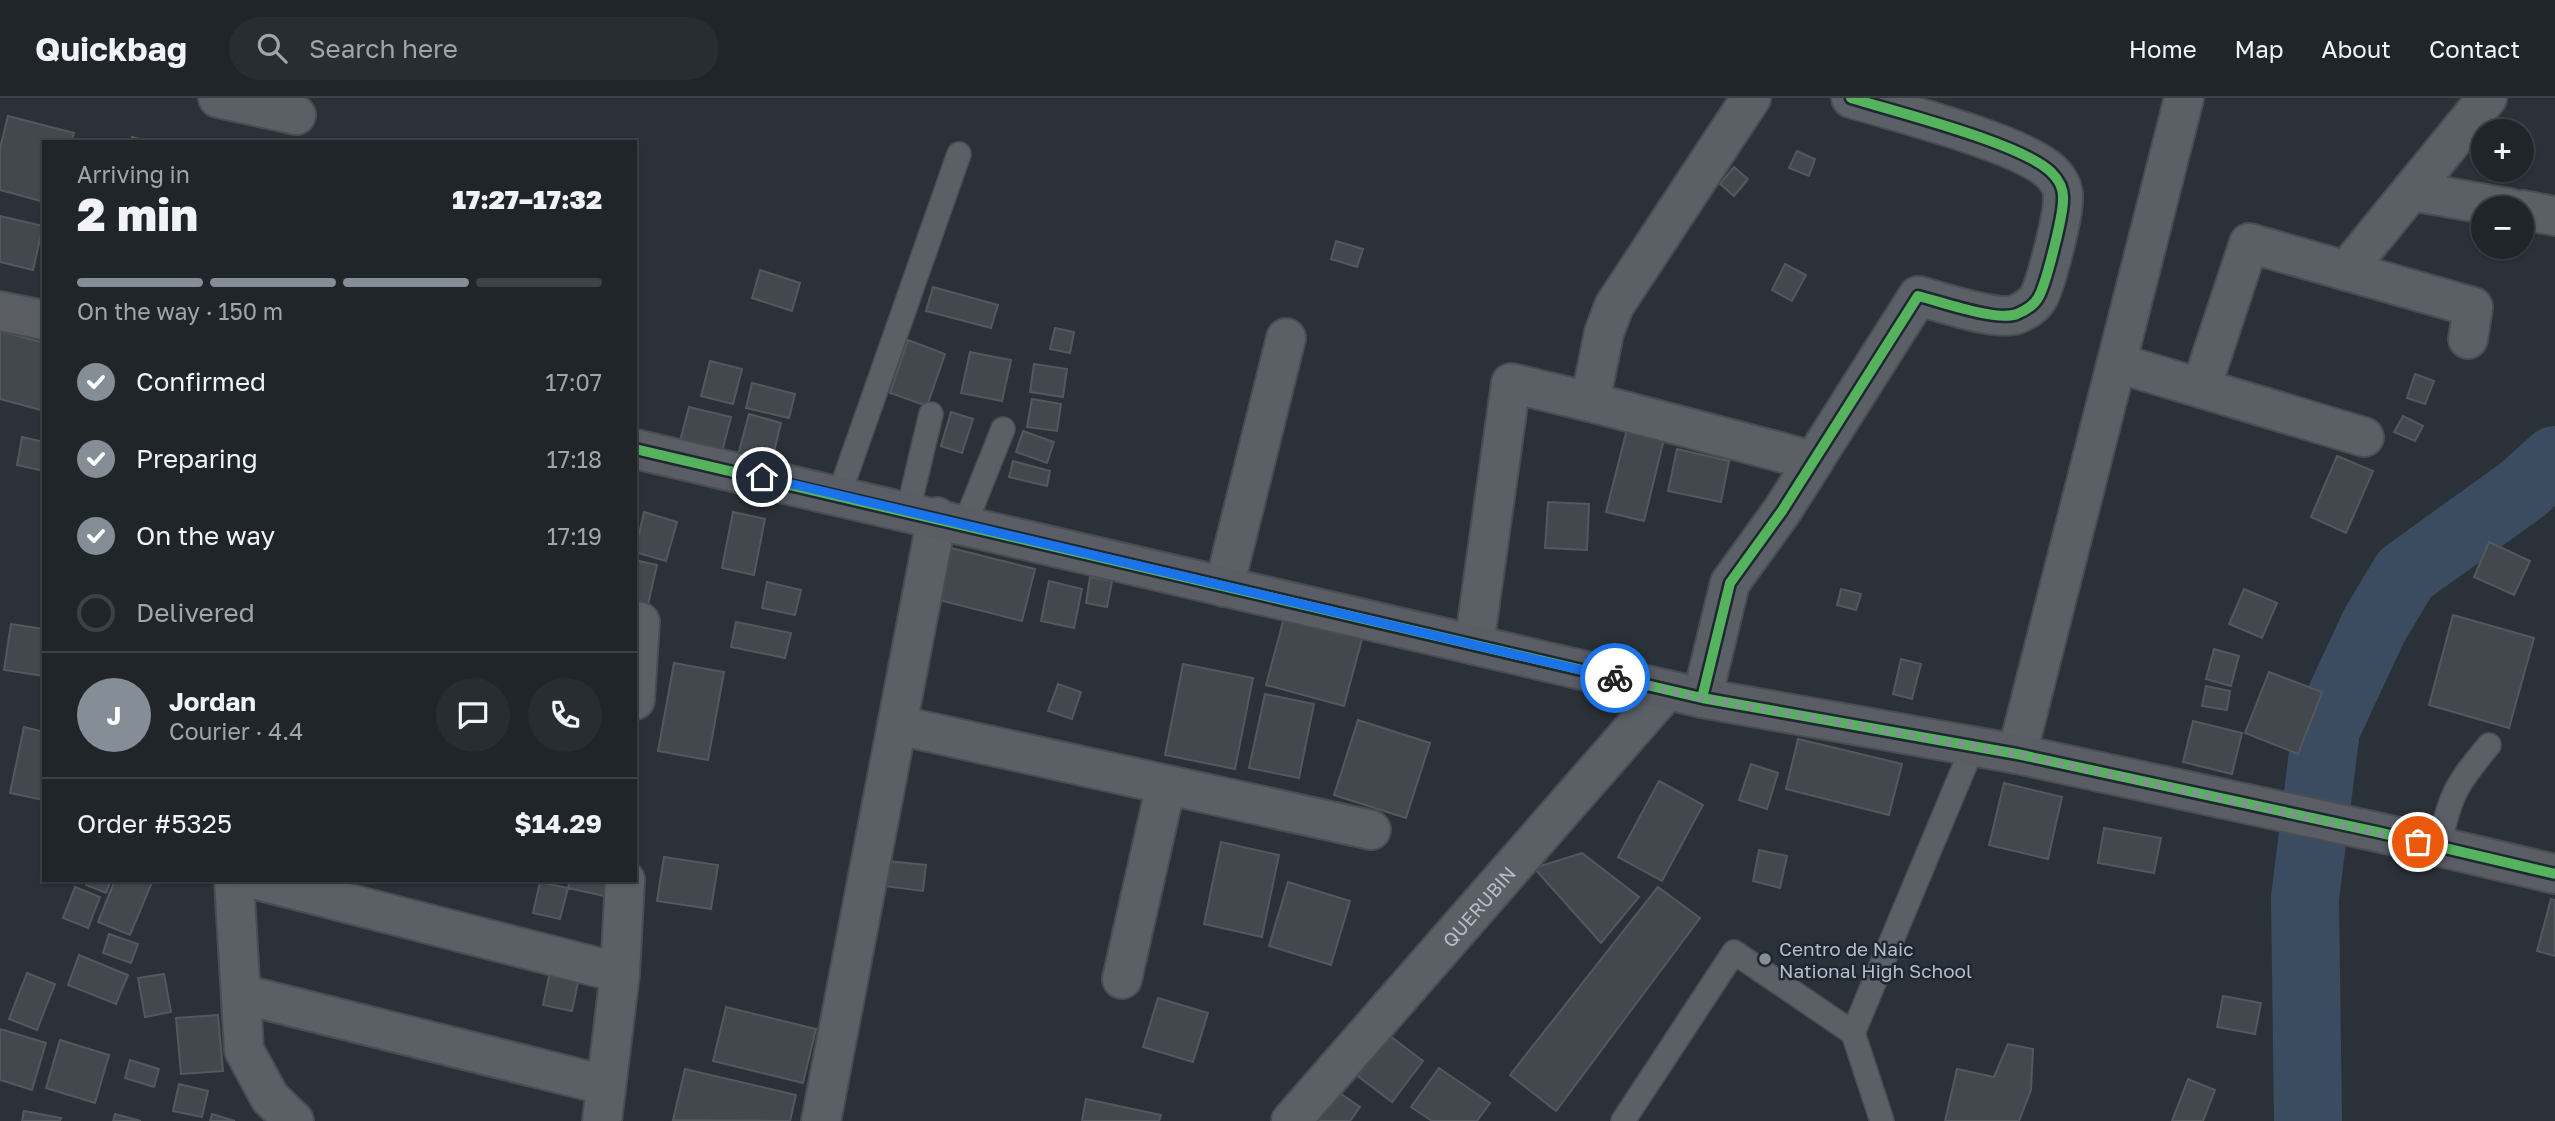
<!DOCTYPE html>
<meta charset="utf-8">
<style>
:root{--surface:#20252a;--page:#282d32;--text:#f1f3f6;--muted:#a2a5a8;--line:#3d4247;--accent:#858d96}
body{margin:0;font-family:"Golos Text",sans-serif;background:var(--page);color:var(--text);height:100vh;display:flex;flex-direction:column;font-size:26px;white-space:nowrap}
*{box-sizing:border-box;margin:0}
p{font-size:23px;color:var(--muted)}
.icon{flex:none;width:38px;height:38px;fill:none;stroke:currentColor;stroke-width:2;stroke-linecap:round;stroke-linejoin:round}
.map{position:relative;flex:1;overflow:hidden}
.sheet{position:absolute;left:42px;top:42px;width:595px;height:742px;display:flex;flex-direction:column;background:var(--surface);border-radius:0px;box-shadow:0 2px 5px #0004,0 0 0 2px var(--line)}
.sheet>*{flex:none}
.buttons{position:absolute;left:2471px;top:21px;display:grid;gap:14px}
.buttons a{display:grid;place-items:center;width:63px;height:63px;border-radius:50%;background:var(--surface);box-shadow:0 2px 5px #0004,0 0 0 2px var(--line);font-size:35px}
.pin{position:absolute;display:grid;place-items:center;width:60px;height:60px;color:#fff;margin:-30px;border:4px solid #fff;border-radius:50%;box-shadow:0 2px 7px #0007}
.courier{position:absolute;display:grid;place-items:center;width:70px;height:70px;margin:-35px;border:5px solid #1a73e8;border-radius:50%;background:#fff;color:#222;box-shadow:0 2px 9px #0007}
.headline em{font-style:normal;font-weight:800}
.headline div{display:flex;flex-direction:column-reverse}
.headline{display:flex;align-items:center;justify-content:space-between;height:119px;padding:0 35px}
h1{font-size:46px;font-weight:800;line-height:52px}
.bar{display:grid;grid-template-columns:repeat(4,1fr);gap:10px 7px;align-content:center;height:84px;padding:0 35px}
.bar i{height:9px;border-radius:5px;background:var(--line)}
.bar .selected{background:var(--accent)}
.bar p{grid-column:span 4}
.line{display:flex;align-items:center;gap:18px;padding:0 35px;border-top:2px solid var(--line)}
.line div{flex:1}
.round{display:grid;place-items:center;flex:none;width:74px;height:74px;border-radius:37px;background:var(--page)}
ol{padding:0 35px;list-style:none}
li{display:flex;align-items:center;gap:21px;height:77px}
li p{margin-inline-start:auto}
li .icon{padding:7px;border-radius:50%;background:var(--accent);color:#fff;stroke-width:4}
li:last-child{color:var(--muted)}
li i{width:38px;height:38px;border:4px solid var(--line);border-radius:50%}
header{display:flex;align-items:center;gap:42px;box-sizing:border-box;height:98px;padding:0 35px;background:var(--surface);border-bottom:2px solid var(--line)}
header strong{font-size:33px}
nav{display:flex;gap:38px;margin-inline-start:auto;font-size:24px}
.search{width:490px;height:63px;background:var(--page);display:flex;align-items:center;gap:18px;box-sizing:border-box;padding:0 24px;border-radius:38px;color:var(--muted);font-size:26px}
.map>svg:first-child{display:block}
</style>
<header>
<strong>Quickbag</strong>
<div class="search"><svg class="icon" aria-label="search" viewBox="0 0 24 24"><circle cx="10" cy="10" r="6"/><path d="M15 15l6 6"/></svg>Search here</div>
<nav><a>Home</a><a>Map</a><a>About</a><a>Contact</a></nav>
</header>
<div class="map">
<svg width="2555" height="1023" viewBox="0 0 2555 1023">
<rect width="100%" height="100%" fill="#2b3138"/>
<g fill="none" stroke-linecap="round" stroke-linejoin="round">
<path stroke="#3b4c61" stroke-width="68" d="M2308,1023l-3,-223 21,-169 48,-103 31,-52 118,-85 32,-29"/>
</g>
<path fill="#43484e" stroke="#53585f" stroke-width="2" d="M8,18l66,17 -3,9h-27v60l-44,-12v-42z
M132,39l19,5h-20z
M1797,53l18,8 -6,17 -20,-8z
M1734,69l14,12 -14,17 -14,-12z
M0,118l43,10 -10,44 -33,-8z
M1336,143l27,8 -6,18 -26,-8z
M1785,166l21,11 -14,26 -20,-11z
M760,172l40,13 -8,28 -40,-13z
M933,189l65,18 -7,23 -65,-17z
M1055,230l19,4 -4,21 -20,-4z
M0,233l44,12v68l-44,-12z
M908,242l37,14 -18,52 -37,-13z
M970,254l41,8 -9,41 -41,-8z
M710,263l32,8 -9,35 -32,-8z
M1034,266l33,5 -4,28 -33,-5z
M2415,276l19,7 -9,23 -18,-6z
M752,285l43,11 -6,24 -43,-10z
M1032,301l29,5 -4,27 -30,-4z
M689,309l42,10 -9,35 -42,-11z
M951,314l22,7 -11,34 -21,-7z
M749,316l32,9 -10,41 -33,-9z
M2403,318l20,10 -8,15 -21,-9z
M1628,327l37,10 -21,86 -38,-9z
M1023,333l31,11 -7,21 -31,-11z
M22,339l22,5v29l-27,-6z
M1677,351l52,12 -8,41 -53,-11z
M2337,358l36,15 -27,62 -35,-16z
M1013,363l37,10 -3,15 -38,-9z
M1548,404l41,2 -2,46 -42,-2z
M644,414l33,10 -11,39 -31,-9z
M733,414l32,7 -11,56 -32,-7z
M2489,444l41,19 -16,34 -40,-18z
M951,450l84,21 -13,52 -83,-21z
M635,462l22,5 -10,44 -12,-3z
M1090,479l22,4 -5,26 -21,-4z
M1049,483l33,8 -8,39 -33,-7z
M767,484l34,8 -6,25 -33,-7z
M1841,491l20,5 -5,16 -19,-5z
M2244,491l33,14 -15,35 -33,-14z
M2453,517l81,23 -25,90 -80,-23z
M1284,520l78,21 -18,67 -78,-21z
M736,524l55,11 -6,25 -54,-11z
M11,526l33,5v47l-40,-6z
M2214,551l25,7 -8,30 -25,-7z
M1901,561l20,5 -9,35 -19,-5z
M674,565l50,9 -16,88 -50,-9z
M1183,566l70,14 -18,91 -70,-14z
M2269,574l53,20 -24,62 -53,-21z
M1058,586l23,8 -9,27 -24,-8z
M2206,588l24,5 -3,19 -25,-4z
M1265,596l49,10 -15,74 -50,-10z
M1358,622l72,23 -24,75 -72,-23z
M2193,623l49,12 -10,41 -49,-12z
M24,629l20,5v68l-34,-7z
M1798,641l104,25 -13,51 -103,-26z
M1751,666l27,9 -11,36 -28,-9z
M1659,683l44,24 -41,76 -44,-24z
M2004,685l58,14 -14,62 -59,-14z
M2104,730l57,10 -7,35 -56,-10z
M1221,744l58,13 -17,82 -58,-13z
M1759,752l28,6 -7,32 -27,-7z
M1582,755l57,44 -38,46 -67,-75z
M664,759l54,8 -7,44 -54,-8z
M887,763l39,4 -3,26 -39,-5z
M87,782h24l-5,13 -20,-8z
M115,782h38l-23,55 -32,-13z
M570,782h47l-4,18 -45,-10z
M540,784l28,6 -8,31 -27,-6z
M1288,784l62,19 -19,64 -62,-19z
M75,789l25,10 -12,31 -25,-10z
M1658,789l42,31 -144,193 -46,-36z
M2551,801l4,1v56l-18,-5z
M109,836l29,10 -7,19 -28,-10z
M79,857l49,20 -12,29 -48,-19z
M551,869l29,6 -8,38 -29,-6z
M27,875l28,11 -18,46 -28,-11z
M164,876l7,38 -26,5 -7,-39z
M2223,898l38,7 -6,31 -38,-7z
M1158,900l50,15 -15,49 -50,-15z
M726,909l90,22 -13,54 -90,-22z
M218,917l5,56 -42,3 -5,-56z
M0,931l46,14 -14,47 -32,-10z
M1386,935l37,28 -31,41 -37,-28z
M60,942l49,15 -14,48 -49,-15z
M2008,946l25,5 -2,41 -12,31h-74l12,-52 37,8z
M130,962l29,9 -5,18 -29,-9z
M1439,970l51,35 -13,18h-45l-21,-14z
M685,971l111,26 -6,26 -117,-1z
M2188,981l27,11 -12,31h-31z
M179,986l29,7 -6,26 -29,-6z
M1337,993l23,16 -10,14h-29l-4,-3z
M1086,1001l75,16 -2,6h-77z
M24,1013l37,7 -1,3h-38z
M115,1016l26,7h-28z
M212,1016l23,7h-25z"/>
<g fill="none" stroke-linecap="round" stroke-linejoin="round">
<defs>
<path id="lane" d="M839,397l120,-341
M908,413l23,-97
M965,426l38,-95
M2439,749c11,-52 16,-61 50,-102
M1853,935l120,-287
M1623,1023l111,-169 119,81 29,88"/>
<g id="street">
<path d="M218,0l78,17"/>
<path d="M1751,0l-137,208 -10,27 -14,69 224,59"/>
<path d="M2411,93l98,17"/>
<path d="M2522,112l33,6"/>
<path d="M2346,173l141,-173"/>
<path d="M2117,265l247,74"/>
<path d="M2201,290l48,-145 224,64 -5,32"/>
<path d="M1224,489l62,-249"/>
<path d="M635,523l5,1 -5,78"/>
<path d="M1474,547l37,-262 79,19"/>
<path d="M1702,600l28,-115 52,-72 136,-215c21,5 79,26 99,18 7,-3 17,-9 21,-16 8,-13 25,-82 25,-98 1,-12 -4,-20 -12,-28 -30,-29 -155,-60 -200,-74"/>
<path d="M897,627l474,105"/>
<path d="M2017,656l167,-656"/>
<path d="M234,782l10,170 26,48 24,23"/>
<path d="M257,782l363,93"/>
<path d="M1122,881l44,-194"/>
<path d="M241,896l364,91"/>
<path d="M602,1023l18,-148 5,-93"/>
<path d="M821,1023l116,-604"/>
<path id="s1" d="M1291,1023l376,-431"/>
</g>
<path id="secondary" d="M0,213l44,9
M635,351l1067,249 315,56 360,78 178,42"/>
</defs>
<use href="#lane" stroke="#494d53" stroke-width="26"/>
<use href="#street" stroke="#494d53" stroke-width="42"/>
<use href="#secondary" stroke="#494d53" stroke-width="42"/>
<use href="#lane" stroke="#5b6066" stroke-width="23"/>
<use href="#street" stroke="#5b6066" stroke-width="38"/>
<use href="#secondary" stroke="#5a5e64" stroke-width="38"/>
<defs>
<path id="cycleway" d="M635,351l1067,249 315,56 360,78 178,42
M1702,600l28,-115 52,-72 136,-215c21,5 79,26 99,18 7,-3 17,-9 21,-16 8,-13 25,-82 25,-98 1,-12 -4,-20 -12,-28 -30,-29 -155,-60 -200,-74"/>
</defs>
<use href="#cycleway" stroke="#1f2732" stroke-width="15"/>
<use href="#cycleway" stroke="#56b35d" stroke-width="10"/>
</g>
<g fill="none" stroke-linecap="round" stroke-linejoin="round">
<path stroke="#858d96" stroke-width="7" stroke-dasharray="0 12.6" d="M1615,580l87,20 315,56 401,88"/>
<path stroke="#1a73e8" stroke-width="9" d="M762,379l853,201"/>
</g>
<circle fill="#858d96" stroke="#1f2732" stroke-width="2.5" cx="1765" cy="861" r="7"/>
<g text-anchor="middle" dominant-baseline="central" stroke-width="5" stroke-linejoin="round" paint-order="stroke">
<g font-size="19" fill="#b6bec8" stroke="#1f2732">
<text stroke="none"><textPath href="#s1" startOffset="285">QUERUBIN</textPath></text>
</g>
<g font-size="19" fill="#b6bec8" stroke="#1f2732" text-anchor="start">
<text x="1779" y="850">Centro de Naic<tspan x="1779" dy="22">National High School</tspan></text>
</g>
</g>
</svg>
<div class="buttons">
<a>+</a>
<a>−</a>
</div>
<div class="pin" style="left:2418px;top:744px;background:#ea580c"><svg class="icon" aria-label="bag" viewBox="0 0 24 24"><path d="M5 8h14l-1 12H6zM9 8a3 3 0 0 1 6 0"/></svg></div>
<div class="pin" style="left:762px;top:379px;background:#1f2937"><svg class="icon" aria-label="home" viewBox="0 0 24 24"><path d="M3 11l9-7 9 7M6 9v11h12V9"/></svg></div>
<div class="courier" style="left:1615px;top:580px"><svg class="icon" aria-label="bike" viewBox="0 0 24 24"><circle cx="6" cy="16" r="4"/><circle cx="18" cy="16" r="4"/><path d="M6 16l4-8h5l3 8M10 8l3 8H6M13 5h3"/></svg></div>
<section class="sheet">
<div class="headline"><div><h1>2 min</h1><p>Arriving in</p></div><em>17:27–17:32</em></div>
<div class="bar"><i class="selected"></i><i class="selected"></i><i class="selected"></i><i></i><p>On the way · 150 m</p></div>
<ol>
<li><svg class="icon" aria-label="check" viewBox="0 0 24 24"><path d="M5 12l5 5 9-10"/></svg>Confirmed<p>17:07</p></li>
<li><svg class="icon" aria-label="check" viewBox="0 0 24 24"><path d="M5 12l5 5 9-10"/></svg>Preparing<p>17:18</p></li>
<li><svg class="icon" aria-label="check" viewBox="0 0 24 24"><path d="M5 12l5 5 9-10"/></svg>On the way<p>17:19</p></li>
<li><i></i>Delivered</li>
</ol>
<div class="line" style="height:126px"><b class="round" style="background:var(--accent);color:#fff">J</b><div><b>Jordan</b><p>Courier · 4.4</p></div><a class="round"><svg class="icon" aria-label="chat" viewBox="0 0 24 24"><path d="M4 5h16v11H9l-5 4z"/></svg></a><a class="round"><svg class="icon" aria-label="phone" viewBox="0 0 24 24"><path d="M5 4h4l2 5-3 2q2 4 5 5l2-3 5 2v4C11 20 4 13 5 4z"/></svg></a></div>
<div class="line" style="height:91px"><div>Order #5325</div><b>$14.29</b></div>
</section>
</div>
